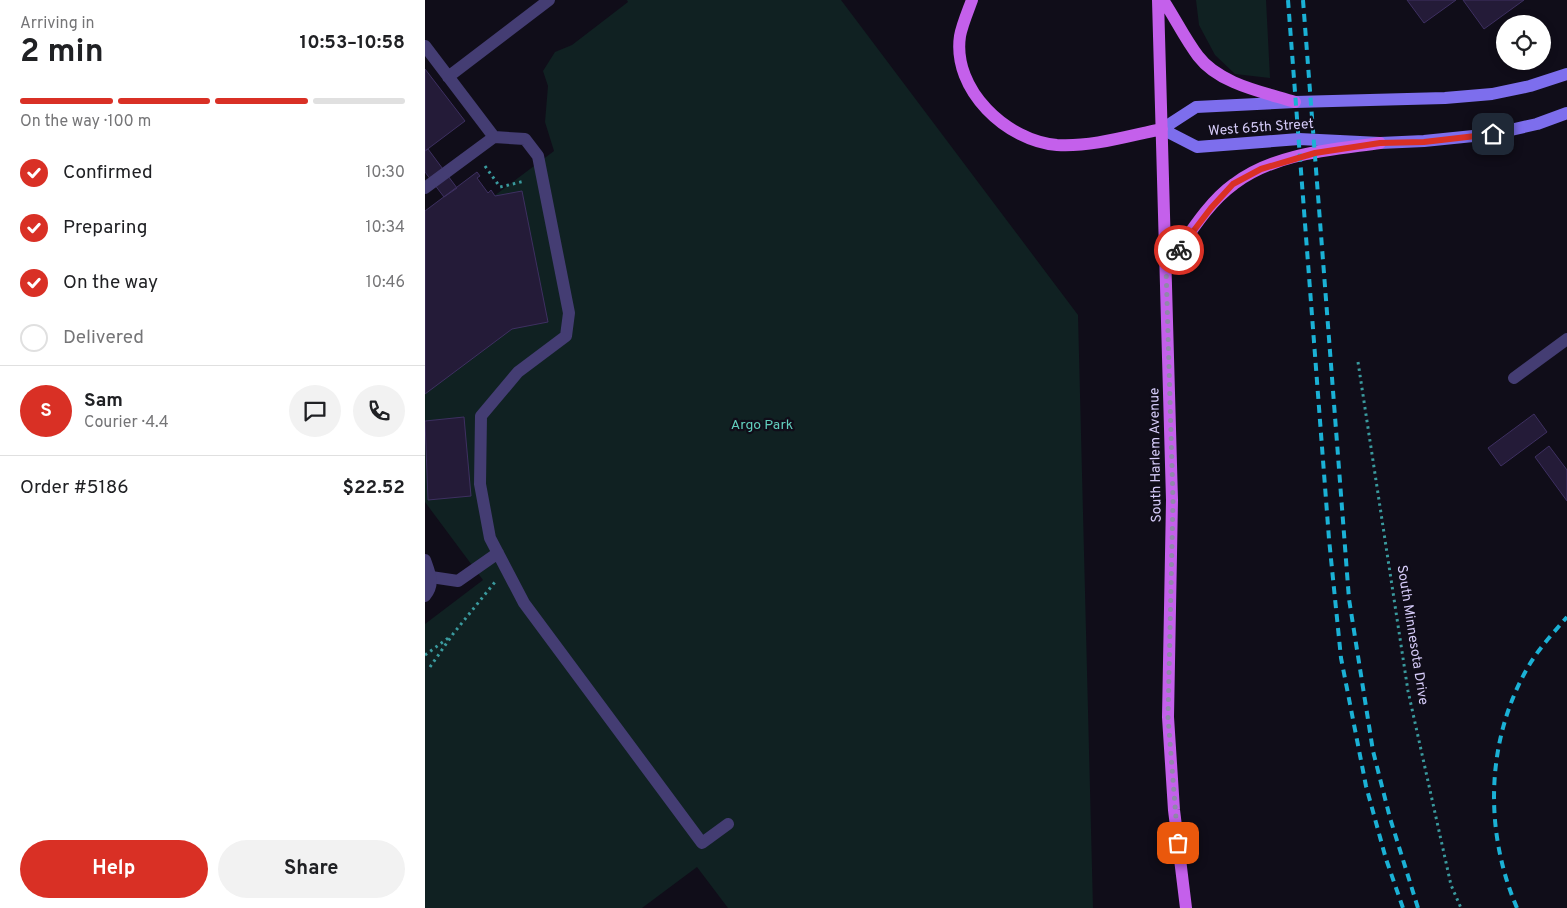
<!DOCTYPE html>
<meta charset="utf-8">
<style>
:root{--surface:#fff;--page:#f2f2f2;--text:#202124;--muted:#757577;--line:#e0e0e0;--accent:#d93025}
body{margin:0;font-family:Overpass,sans-serif;background:var(--page);color:var(--text);height:100vh;display:flex;flex-direction:column;font-size:19px;white-space:nowrap}
*{box-sizing:border-box;margin:0}
p{font-size:16px;color:var(--muted)}
.icon{flex:none;width:28px;height:28px;fill:none;stroke:currentColor;stroke-width:2;stroke-linecap:round;stroke-linejoin:round}
.map{position:relative;flex:1;overflow:hidden}
.details{display:flex;flex-direction:column;background:var(--surface);width:425px}
.details>*{flex:none}
.fabs{position:absolute;left:1071px;top:15px;display:grid;gap:10px}
.fabs a{display:grid;place-items:center;width:55px;height:55px;border-radius:50%;background:var(--surface);box-shadow:0 2px 8px #0003;font-size:25px}
.pin{position:absolute;display:grid;place-items:center;width:42px;height:42px;color:#fff;margin:-21px;border-radius:10px;box-shadow:0 2px 8px #0006}
.courier{position:absolute;display:grid;place-items:center;width:50px;height:50px;margin:-25px;border:4px solid #d93025;border-radius:50%;background:#fff;color:#222;box-shadow:0 1px 6px #0007}
.summary em{font-style:normal;font-weight:700}
.summary div{display:flex;flex-direction:column-reverse}
.summary{display:flex;align-items:center;justify-content:space-between;height:85px;padding:0 20px}
h1{font-size:32px;font-weight:700;line-height:38px}
.bar{display:grid;grid-template-columns:repeat(4,1fr);gap:8px 5px;align-content:center;height:60px;padding:0 20px}
.bar i{height:6px;border-radius:4px;background:var(--line)}
.bar .active{background:var(--accent)}
.bar p{grid-column:span 4}
.line{display:flex;align-items:center;gap:12px;padding:0 20px;border-top:1px solid var(--line)}
.line div{flex:1}
.round{display:grid;place-items:center;flex:none;width:52px;height:52px;border-radius:26px;background:var(--page)}
ol{padding:0 20px;list-style:none}
li{display:flex;align-items:center;gap:15px;height:55px}
li p{margin-inline-start:auto}
li .icon{padding:5px;border-radius:50%;background:var(--accent);color:#fff;stroke-width:4}
li:last-child{color:var(--muted)}
li i{width:28px;height:28px;border:2px solid var(--line);border-radius:50%}
.button{display:flex;gap:10px;margin-top:auto;padding:10px 20px}
.button a{flex:1;height:58px;border-radius:30px;background:var(--accent);color:#fff;font-size:20px;font-weight:700;line-height:58px;text-align:center}
.button a+a{background:var(--page);color:var(--text)}
main{display:flex;flex:1;min-height:0}
.map>svg:first-child{display:block}
</style>
<main>
<section class="details">
<div class="summary"><div><h1>2 min</h1><p>Arriving in</p></div><em>10:53–10:58</em></div>
<div class="bar"><i class="active"></i><i class="active"></i><i class="active"></i><i></i><p>On the way · 100 m</p></div>
<ol>
<li><svg class="icon" aria-label="check" viewBox="0 0 24 24"><path d="M5 12l5 5 9-10"/></svg>Confirmed<p>10:30</p></li>
<li><svg class="icon" aria-label="check" viewBox="0 0 24 24"><path d="M5 12l5 5 9-10"/></svg>Preparing<p>10:34</p></li>
<li><svg class="icon" aria-label="check" viewBox="0 0 24 24"><path d="M5 12l5 5 9-10"/></svg>On the way<p>10:46</p></li>
<li><i></i>Delivered</li>
</ol>
<div class="line" style="height:90px"><b class="round" style="background:var(--accent);color:#fff">S</b><div><b>Sam</b><p>Courier · 4.4</p></div><a class="round"><svg class="icon" aria-label="chat" viewBox="0 0 24 24"><path d="M4 5h16v11H9l-5 4z"/></svg></a><a class="round"><svg class="icon" aria-label="phone" viewBox="0 0 24 24"><path d="M5 4h4l2 5-3 2q2 4 5 5l2-3 5 2v4C11 20 4 13 5 4z"/></svg></a></div>
<div class="line" style="height:65px"><div>Order #5186</div><b>$22.52</b></div>
<div class="button"><a>Help</a><a>Share</a></div>
</section>
<div class="map">
<svg width="1142" height="908" viewBox="0 0 1142 908">
<rect width="100%" height="100%" fill="#100d19"/>
<path fill="#102122" d="M202,0h214l237,315 15,593h-365l-31,-41 -55,41h-217v-284l58,-44 -58,-78v-254l129,-97 -9,-29 3,-36 -5,-15 12,-19 17,-7 56,-43z
M771,0h70l4,78 -35,-4 -20,-19 -16,-30z"/>
<path fill="#241b38" stroke="#3e3061" d="M982,0h49l-32,23z
M1038,0h61l-40,29z
M0,69l40,52 -40,30z
M3,149l29,39 -13,9 -19,-25v-21z
M52,172l3,4 -3,2 11,15 3,-3 4,6 27,-5 26,131 -36,7 -87,65v-183z
M1109,414l13,18 -46,34 -13,-18z
M39,417l7,79 -43,4 -3,-79z
M1124,446l18,24v31l-32,-44z"/>
<g fill="none" stroke-linecap="round" stroke-linejoin="round">
<path stroke="#3a9a9e" stroke-width="3" stroke-dasharray="2.5 4" stroke-linecap="butt" d="M60,166l15,21 25,-6
M933,362l50,329 43,194 10,23
M0,655l26,-19
M5,667l23,-33 42,-52"/>
<path stroke="#443d73" stroke-width="12" d="M0,46l69,91
M23,77l101,-77
M0,188l69,-51 31,2 13,17 31,157 -3,23 -48,36 -37,44 -1,68 10,54 34,65 178,240 26,-19
M1089,378l53,-39
M6,577l27,4 40,-28"/>
<path stroke="#443d73" stroke-width="12" d="M0,560c5,14 10,24 0,36"/>
<path stroke="#7d6eed" stroke-width="12" d="M1142,74l-37,12 -38,8 -47,4 -150,4 -99,5 -34,22 35,18 102,-8 81,4 44,-2 69,-7 44,-10 30,-11"/>
<path stroke="#c460eb" stroke-width="12" d="M547,0c-4,11 -10,25 -12,36 -8,54 47,105 97,109 35,2 71,-9 105,-16
M733,0l14,500 -4,217 6,93 12,98
M738,0c12,18 22,39 35,56 21,28 65,36 97,46
M741,267c20,-27 40,-63 68,-83 41,-31 97,-34 146,-41"/>
<path stroke="#1bb1d5" stroke-width="4" stroke-dasharray="8 6" stroke-linecap="butt" d="M863,0l41,539 12,119 25,128 20,73 17,49
M878,0l46,599 24,152 17,67 28,90
M1092,908c-34,-79 -31,-172 14,-246 10,-16 24,-31 36,-45"/>
</g>
<g fill="none" stroke-linecap="round" stroke-linejoin="round">
<path stroke="#9088aa" stroke-width="5" stroke-dasharray="0 9" d="M753,843l-10,-126 5,-217 -7,-233 13,-17"/>
<path stroke="#d93025" stroke-width="6" d="M754,250l32,-42 22,-24 28,-15 54,-16 65,-10 44,-1 69,-8"/>
</g>
<g text-anchor="middle" dominant-baseline="central" stroke-width="4.5" stroke-linejoin="round" paint-order="stroke">
<g font-size="14" fill="#d5cbf8" stroke="#100d19">
<text transform="translate(836 128) rotate(-4)">West 65th Street</text>
<text transform="translate(731 455) rotate(-91)">South Harlem Avenue</text>
<text transform="translate(987 635) rotate(81)">South Minnesota Drive</text>
</g>
<g font-size="14" fill="#62cebd" stroke="#100d19">
<text x="337" y="425">Argo Park</text>
</g>
</g>
</svg>
<div class="fabs">
<a><svg class="icon" aria-label="locate" viewBox="0 0 24 24"><circle cx="12" cy="12" r="6"/><path d="M12 2v4M12 18v4M2 12h4M18 12h4"/></svg></a>
</div>
<div class="pin" style="left:753px;top:843px;background:#ea580c"><svg class="icon" aria-label="bag" viewBox="0 0 24 24"><path d="M5 8h14l-1 12H6zM9 8a3 3 0 0 1 6 0"/></svg></div>
<div class="pin" style="left:1068px;top:134px;background:#1f2937"><svg class="icon" aria-label="home" viewBox="0 0 24 24"><path d="M3 11l9-7 9 7M6 9v11h12V9"/></svg></div>
<div class="courier" style="left:754px;top:250px"><svg class="icon" aria-label="bike" viewBox="0 0 24 24"><circle cx="6" cy="16" r="4"/><circle cx="18" cy="16" r="4"/><path d="M6 16l4-8h5l3 8M10 8l3 8H6M13 5h3"/></svg></div>
</div>
</main>
